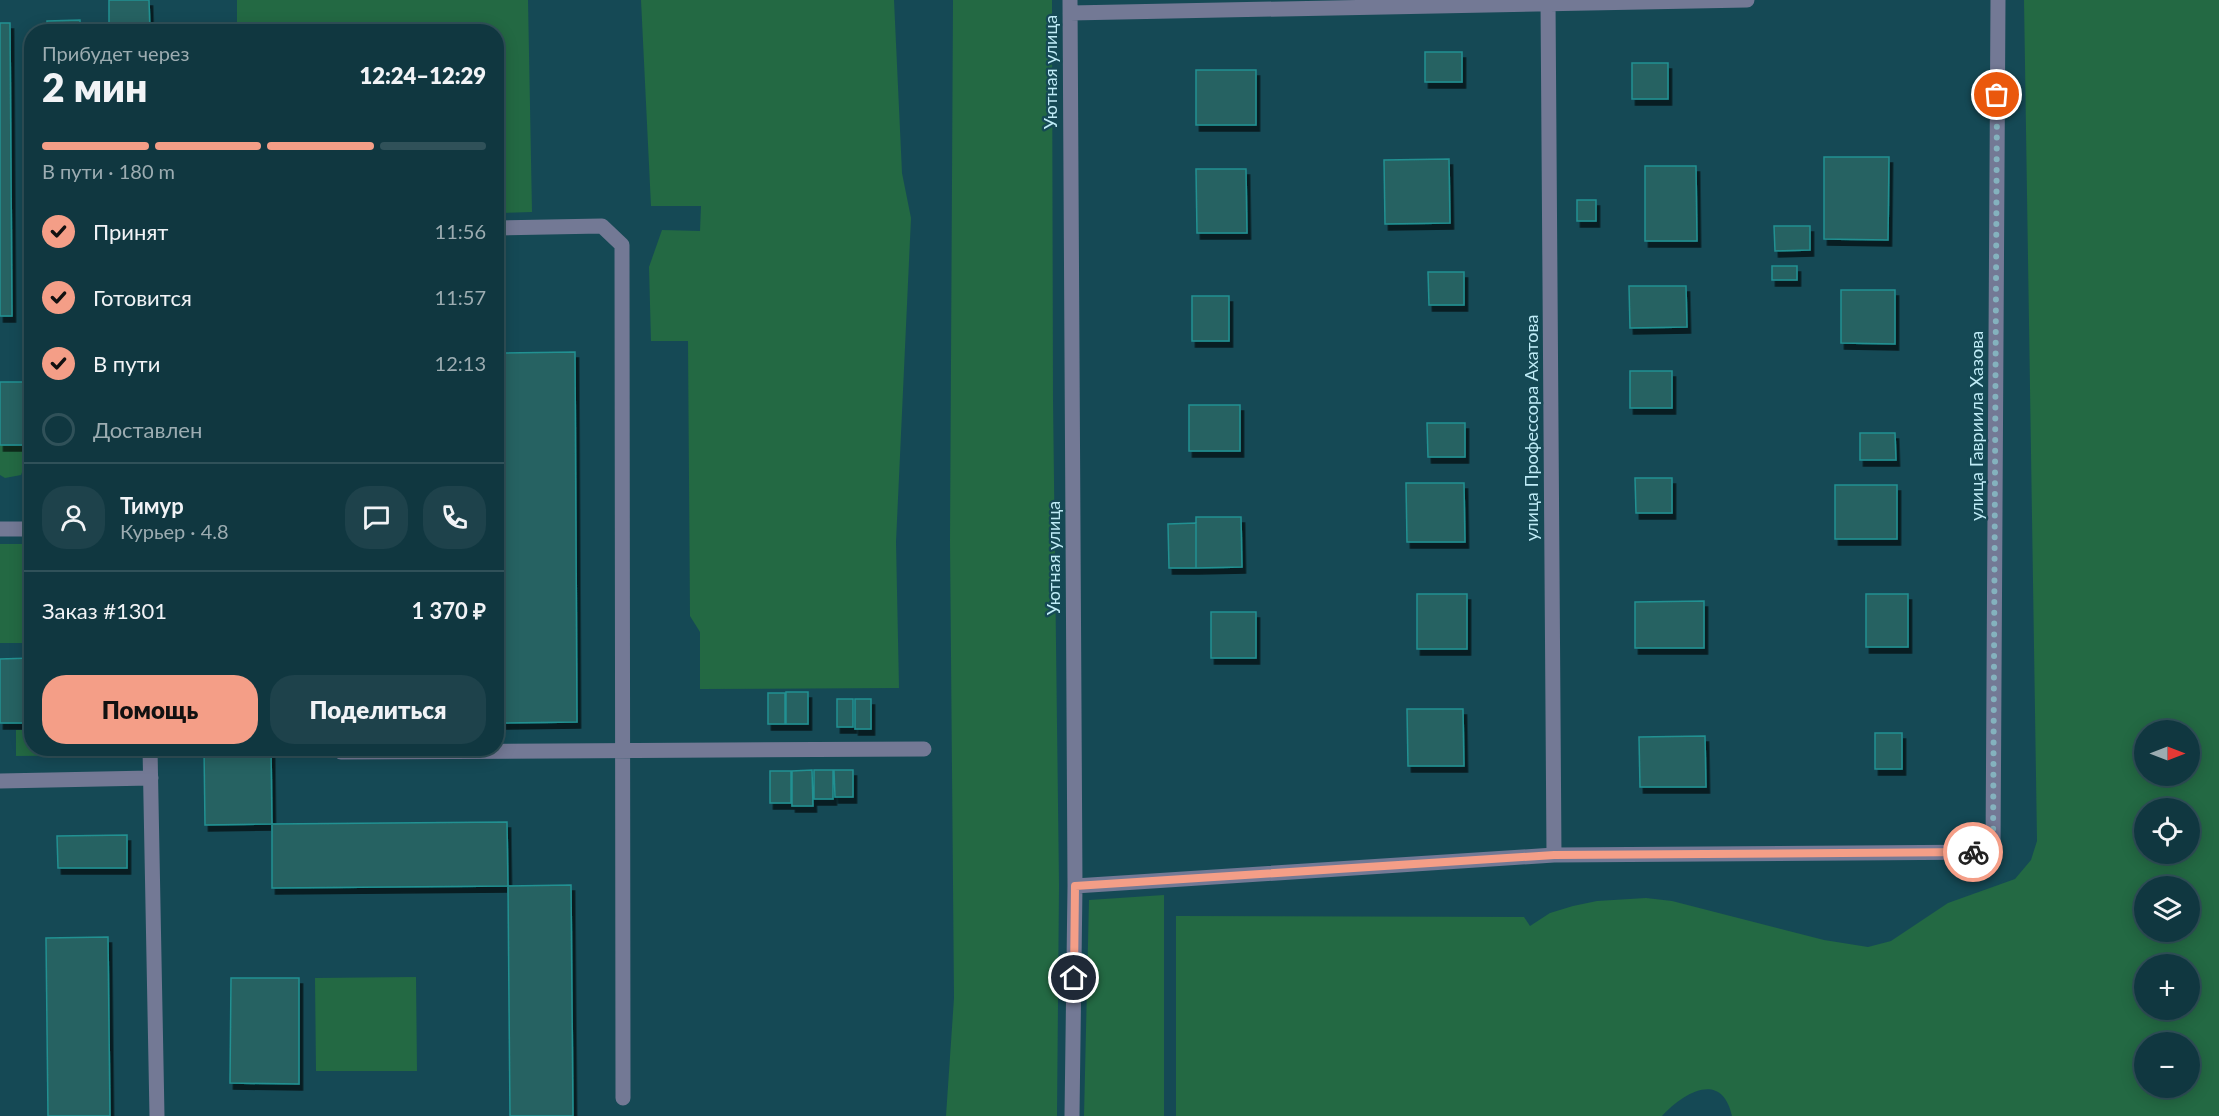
<!DOCTYPE html>
<html lang="ru">
<meta charset="utf-8">
<style>
:root{--surface:#103740;--page:#1e424b;--text:#f1f3f6;--muted:#9cacb1;--line:#305159;--accent:#f49e87}
body{margin:0;font-family:Lato,sans-serif;background:var(--page);color:var(--text);height:100vh;display:flex;flex-direction:column;font-size:22px;white-space:nowrap}
*{box-sizing:border-box;margin:0}
p{font-size:20px;color:var(--muted)}
.icon{flex:none;width:33px;height:33px;fill:none;stroke:currentColor;stroke-width:2;stroke-linecap:round;stroke-linejoin:round}
.map{position:relative;flex:1;overflow:hidden}
.side{position:absolute;left:24px;top:24px;width:480px;height:732px;display:flex;flex-direction:column;background:var(--surface);border-radius:24px;box-shadow:0 3px 15px #0003,0 0 0 2px var(--line)}
.side>*{flex:none}
.needle{width:39px;rotate:90deg}
.tools{position:absolute;left:2134px;top:720px;display:grid;gap:12px}
.tools a{display:grid;place-items:center;width:66px;height:66px;border-radius:50%;background:var(--surface);box-shadow:0 3px 15px #0003,0 0 0 2px var(--line);font-size:30px}
.pin{position:absolute;display:grid;place-items:center;width:51px;height:51px;color:#fff;margin:-26px;border:3px solid #fff;border-radius:50%;box-shadow:0 2px 6px #0007}
.courier{position:absolute;display:grid;place-items:center;width:60px;height:60px;margin:-30px;border:4px solid #f49e87;border-radius:50%;background:#fff;color:#222;box-shadow:0 2px 8px #0007}
.head em{font-style:normal;font-weight:800}
.head div{display:flex;flex-direction:column-reverse}
.head{display:flex;align-items:center;justify-content:space-between;height:102px;padding:0 18px}
h1{font-size:39px;font-weight:800;line-height:45px}
.bar{display:grid;grid-template-columns:repeat(4,1fr);gap:9px 6px;align-content:center;height:72px;padding:0 18px}
.bar i{height:8px;border-radius:4px;background:var(--line)}
.bar .current{background:var(--accent)}
.bar p{grid-column:span 4}
.line{display:flex;align-items:center;gap:15px;padding:0 18px;border-top:2px solid var(--line)}
.line div{flex:1}
.round{display:grid;place-items:center;flex:none;width:63px;height:63px;border-radius:24px;background:var(--page)}
ol{padding:0 18px;list-style:none}
li{display:flex;align-items:center;gap:18px;height:66px}
li p{margin-inline-start:auto}
li .icon{padding:6px;border-radius:50%;background:var(--accent);color:#111;stroke-width:4}
li:last-child{color:var(--muted)}
li i{width:33px;height:33px;border:3px solid var(--line);border-radius:50%}
.cta{display:flex;gap:12px;margin-top:auto;padding:12px 18px}
.cta a{flex:1;height:69px;border-radius:24px;background:var(--accent);color:#111;font-size:24px;font-weight:800;line-height:69px;text-align:center}
.cta a+a{background:var(--page);color:var(--text)}
.map>svg:first-child{display:block}
</style>
<div class="map">
<svg width="2219" height="1116" viewBox="0 0 2219 1116">
<defs>
<filter id="shadow"><feDropShadow dx="3.5" dy="6" stdDeviation="0" flood-color="#0009"/></filter>
</defs>
<rect width="100%" height="100%" fill="#154955"/>
<path fill="#236943" fill-rule="evenodd" d="M237,0h291l4,212 -35,1 -1,-181 -259,-1z
M641,0h253l8,173 9,45 -15,324 3,146 -199,1v-57l-10,-16 -2,-275h-37l-2,-74 13,-37 38,1 1,-25h-50z
M953,0h99l1,400 6,485 -2,231h-111l8,-118 -4,-457z
M2024,0h195v1116h-487c-10,-46 -48,-24 -70,0h-486v-200l348,1 6,9 20,-13 23,-7 24,-5 49,-3 26,3 152,39 44,7 23,-6 57,-38 67,-24 16,-19 6,-19zM2190,730v46h-45v-46zM2190,808v46h-45v-46zM2190,886v46h-45v-46zM2190,964v46h-45v-46zM2190,1042v46h-45v-46z
M0,445h24l3,14 -6,16 -16,3 -5,-3z
M0,544h31v99h-31z
M16,730h15l1,18 91,1v6l-107,1z
M1164,895v221h-80l5,-216z
M416,977l1,94h-101l-1,-93z"/>
<path fill="#276262" stroke="#219192" stroke-width="1.5" filter="url(#shadow)" d="M109,0h40l1,32h-41z
M80,20v12h-33v-11z
M0,23h10l2,293h-12z
M1425,52h37v30h-37z
M1632,63h36v36h-36z
M1196,70h60v55h-60z
M1824,157h65l-1,83 -64,-1z
M1449,159l1,64 -65,1 -1,-64z
M1645,166h51l1,75h-52z
M1196,169h50l1,64h-50z
M1577,200h19v21h-19z
M1774,226h36v24l-35,1z
M1772,266h25v14h-25z
M1428,272h36v33h-35z
M1629,286h57l1,41 -57,1z
M496,288h4l1,65h-5z
M1841,290h54v54l-54,-1z
M1192,296h37v45h-37z
M575,352l2,370 -74,1 -2,-370z
M1630,371h42v37h-42z
M0,382h24v63h-24z
M1189,405h51v46h-51z
M1427,423h38v34h-37z
M1860,433h35l1,27h-36z
M1635,478h37v35h-36z
M1406,483h58l1,59h-58z
M1835,485h62v54h-62z
M1196,517h45l1,50 -46,1z
M1196,523v45h-27l-1,-44z
M1417,594h50v55h-50z
M1866,594h42v53h-42z
M1704,601v47h-69v-46z
M1211,612h45v46h-45z
M32,658v65h-32v-64z
M786,692h22v32h-22z
M768,693h17v31h-17z
M837,699h16v28h-16z
M855,699h16v30h-16z
M1407,709h56l1,57h-56z
M1875,733h27v36h-27z
M1705,736l1,51h-66l-1,-50z
M204,748h67l1,76 -67,1z
M812,770l1,36h-21v-35z
M814,770h19v29h-19z
M834,770h19v27h-18z
M770,771h21v32h-21z
M507,822l1,64 -236,2v-64z
M127,835v33h-69l-1,-32z
M571,885l2,231h-63l-2,-230z
M108,937l2,179h-62l-2,-178z
M231,978h68v106l-69,-1z"/>
<g fill="none" stroke-linecap="round" stroke-linejoin="round">
<path stroke="#737995" stroke-width="15" d="M1070,0l5,886 -3,230
M1548,0l6,855
M1070,13l677,-13
M496,228l106,-2 20,19 1,853
M0,529h32
M150,748l7,368
M337,748l4,4 583,-3
M0,781l151,-3
M1075,886l479,-31 439,-3 5,-852"/>
</g>
<g fill="none" stroke-linecap="round" stroke-linejoin="round">
<path stroke="#84b2be" stroke-width="6" stroke-dasharray="0 10.8" d="M1973,852h20l4,-757"/>
<path stroke="#f49e87" stroke-width="8" d="M1074,978l1,-92 479,-31 419,-3"/>
</g>
<g text-anchor="middle" dominant-baseline="central" stroke-width="4.5" stroke-linejoin="round" paint-order="stroke">
<g font-size="18" fill="#bfebf6" stroke="#154955">
<text transform="translate(1050 72) rotate(-90)">Уютная улица</text>
<text transform="translate(1976 426) rotate(-90)">улица Гавриила Хазова</text>
<text transform="translate(1531 428) rotate(-90)">улица Профессора Ахатова</text>
<text transform="translate(1053 558) rotate(-90)">Уютная улица</text>
</g>
</g>
</svg>
<div class="tools">
<a><svg class="needle" viewBox="-14 -14 28 28"><path d="M0-13l5 13h-10z" fill="#e53935"/><path d="M0 13l5-13h-10z" fill="#9cacb1"/></svg></a>
<a><svg class="icon" aria-label="locate" viewBox="0 0 24 24"><circle cx="12" cy="12" r="6"/><path d="M12 2v4M12 18v4M2 12h4M18 12h4"/></svg></a>
<a><svg class="icon" aria-label="layers" viewBox="0 0 24 24"><path d="M12 4l9 5-9 5-9-5zM3 14l9 5 9-5"/></svg></a>
<a>+</a>
<a>−</a>
</div>
<div class="pin" style="left:1997px;top:95px;background:#ea580c"><svg class="icon" aria-label="bag" viewBox="0 0 24 24"><path d="M5 8h14l-1 12H6zM9 8a3 3 0 0 1 6 0"/></svg></div>
<div class="pin" style="left:1074px;top:978px;background:#1f2937"><svg class="icon" aria-label="home" viewBox="0 0 24 24"><path d="M3 11l9-7 9 7M6 9v11h12V9"/></svg></div>
<div class="courier" style="left:1973px;top:852px"><svg class="icon" aria-label="bike" viewBox="0 0 24 24"><circle cx="6" cy="16" r="4"/><circle cx="18" cy="16" r="4"/><path d="M6 16l4-8h5l3 8M10 8l3 8H6M13 5h3"/></svg></div>
<section class="side">
<div class="head"><div><h1>2 мин</h1><p>Прибудет через</p></div><em>12:24–12:29</em></div>
<div class="bar"><i class="current"></i><i class="current"></i><i class="current"></i><i></i><p>В пути · 180 m</p></div>
<ol>
<li><svg class="icon" aria-label="check" viewBox="0 0 24 24"><path d="M5 12l5 5 9-10"/></svg>Принят<p>11:56</p></li>
<li><svg class="icon" aria-label="check" viewBox="0 0 24 24"><path d="M5 12l5 5 9-10"/></svg>Готовится<p>11:57</p></li>
<li><svg class="icon" aria-label="check" viewBox="0 0 24 24"><path d="M5 12l5 5 9-10"/></svg>В пути<p>12:13</p></li>
<li><i></i>Доставлен</li>
</ol>
<div class="line" style="height:108px"><a class="round"><svg class="icon" aria-label="person" viewBox="0 0 24 24"><circle cx="12" cy="8" r="4"/><path d="M4 21q1-7 8-7t8 7"/></svg></a><div><b>Тимур</b><p>Курьер · 4.8</p></div><a class="round"><svg class="icon" aria-label="chat" viewBox="0 0 24 24"><path d="M4 5h16v11H9l-5 4z"/></svg></a><a class="round"><svg class="icon" aria-label="phone" viewBox="0 0 24 24"><path d="M5 4h4l2 5-3 2q2 4 5 5l2-3 5 2v4C11 20 4 13 5 4z"/></svg></a></div>
<div class="line" style="height:78px"><div>Заказ #1301</div><b>1 370 ₽</b></div>
<div class="cta"><a>Помощь</a><a>Поделиться</a></div>
</section>
</div>
